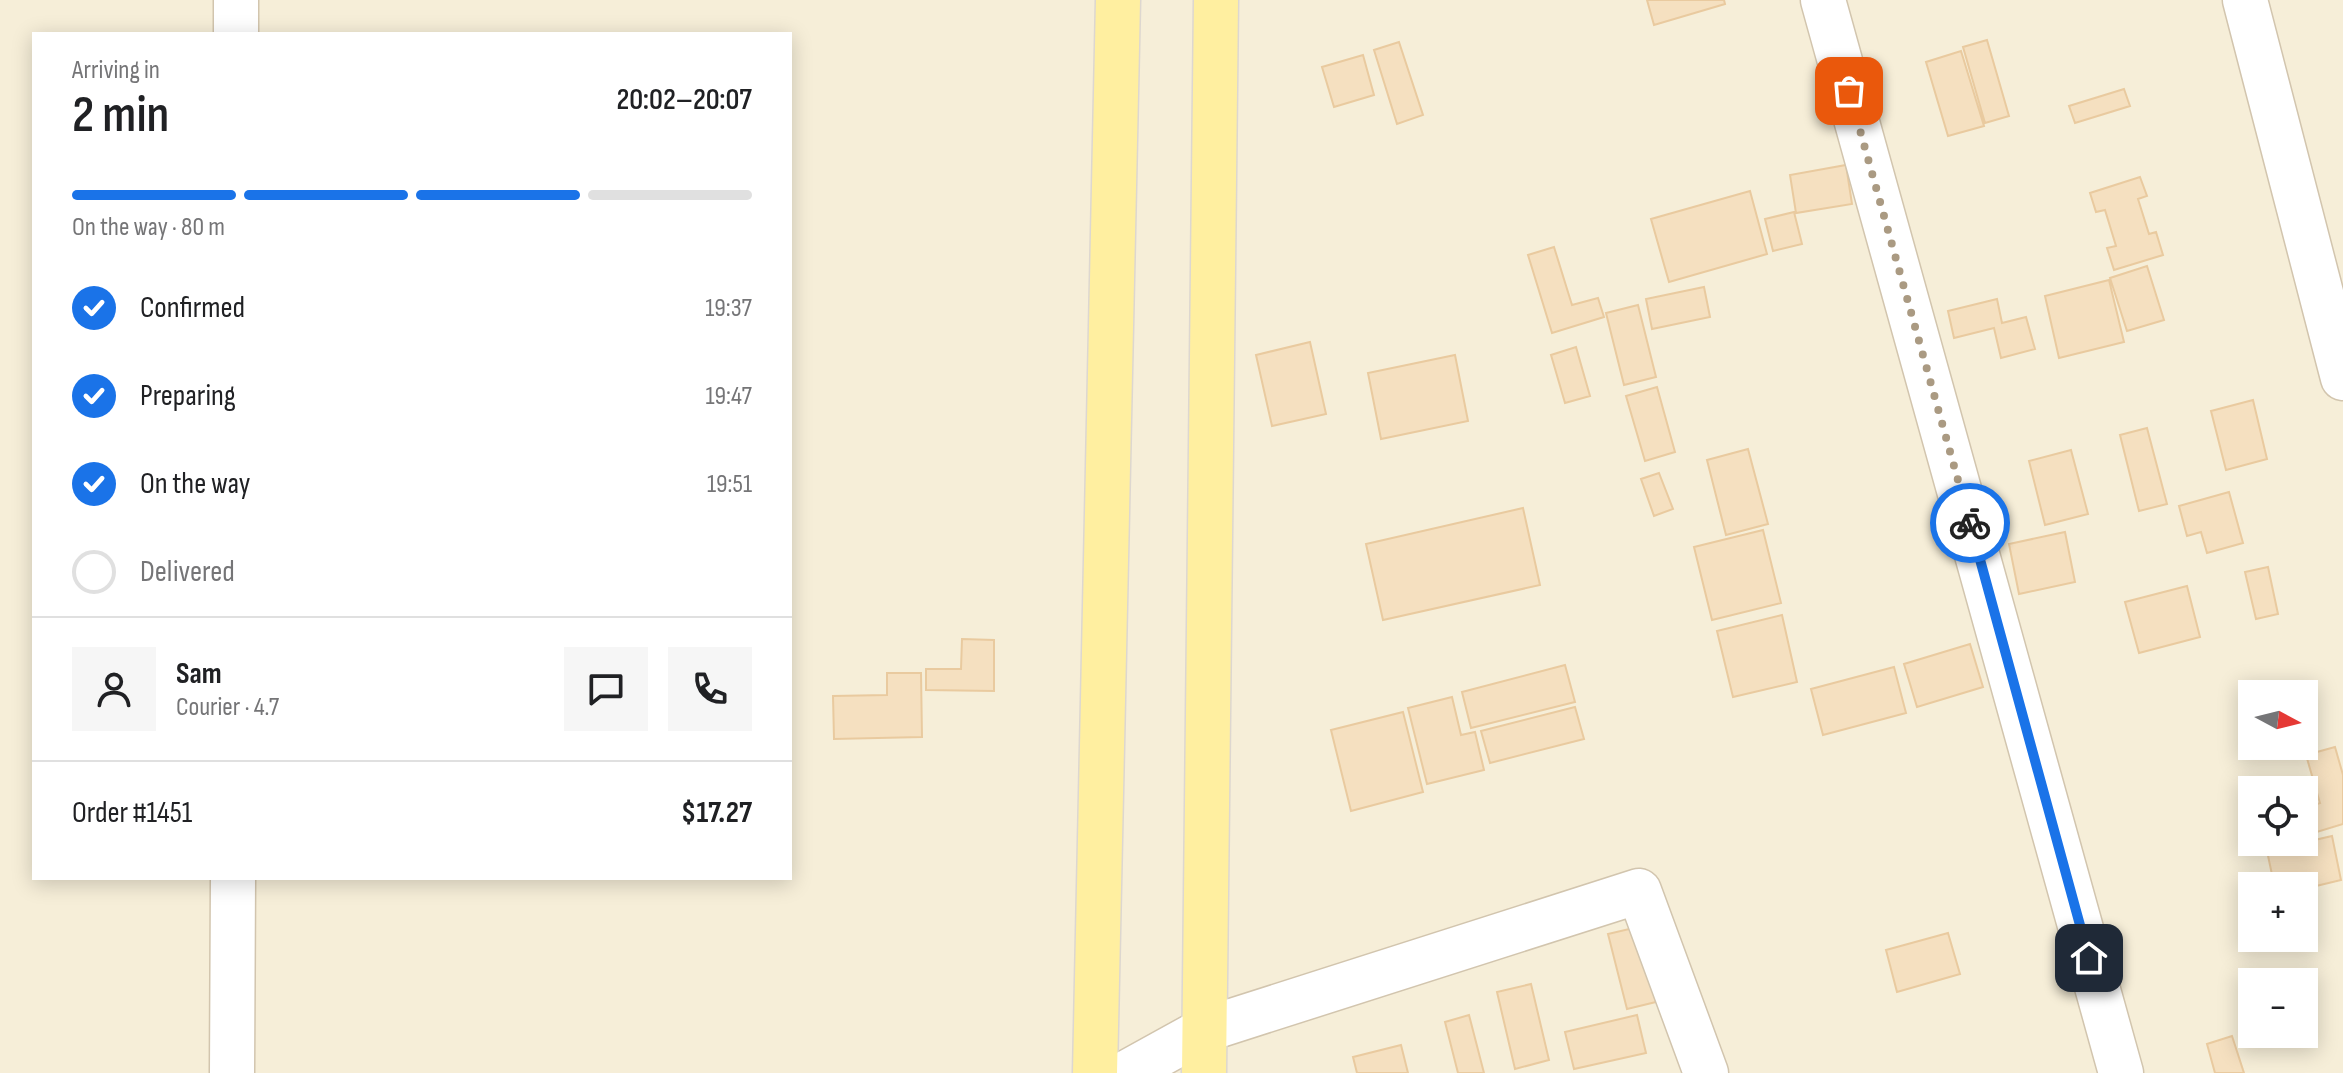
<!DOCTYPE html>
<meta charset="utf-8">
<style>
:root{--surface:#fff;--page:#f6f6f6;--text:#202124;--muted:#757577;--line:#e0e0e0;--accent:#1a73e8}
body{margin:0;font-family:"Sofia Sans Condensed",sans-serif;background:var(--page);color:var(--text);height:100vh;display:flex;flex-direction:column;font-size:30px;white-space:nowrap}
*{box-sizing:border-box;margin:0}
p{font-size:26px;color:var(--muted)}
.icon{flex:none;width:44px;height:44px;fill:none;stroke:currentColor;stroke-width:2;stroke-linecap:round;stroke-linejoin:round}
.map{position:relative;flex:1;overflow:hidden}
.drawer{position:absolute;left:32px;top:32px;width:760px;height:848px;display:flex;flex-direction:column;background:var(--surface);border-radius:0px;box-shadow:0 4px 20px #0003}
.drawer>*{flex:none}
.needle{width:52px;rotate:97deg}
.fabs{position:absolute;left:2238px;top:680px;display:grid;gap:16px}
.fabs a{display:grid;place-items:center;width:80px;height:80px;border-radius:0px;background:var(--surface);box-shadow:0 4px 20px #0003;font-size:40px}
.pin{position:absolute;display:grid;place-items:center;width:68px;height:68px;color:#fff;margin:-34px;border-radius:16px;box-shadow:0 4px 12px #0006}
.courier{position:absolute;display:grid;place-items:center;width:80px;height:80px;margin:-40px;border:6px solid #1a73e8;border-radius:50%;background:#fff;color:#222;box-shadow:0 2px 10px #0007}
.head em{font-style:normal;font-weight:600}
.head div{display:flex;flex-direction:column-reverse}
.head{display:flex;align-items:center;justify-content:space-between;height:136px;padding:0 40px}
h1{font-size:52px;font-weight:600;line-height:60px}
.bar{display:grid;grid-template-columns:repeat(4,1fr);gap:12px 8px;align-content:center;height:96px;padding:0 40px}
.bar i{height:10px;border-radius:6px;background:var(--line)}
.bar .on{background:var(--accent)}
.bar p{grid-column:span 4}
.line{display:flex;align-items:center;gap:20px;padding:0 40px;border-top:2px solid var(--line)}
.line div{flex:1}
.round{display:grid;place-items:center;flex:none;width:84px;height:84px;border-radius:0px;background:var(--page)}
ol{padding:0 40px;list-style:none}
li{display:flex;align-items:center;gap:24px;height:88px}
li p{margin-inline-start:auto}
li .icon{padding:8px;border-radius:50%;background:var(--accent);color:#fff;stroke-width:4}
li:last-child{color:var(--muted)}
li i{width:44px;height:44px;border:4px solid var(--line);border-radius:50%}
.map>svg:first-child{display:block}
</style>
<div class="map">
<svg width="2343" height="1073" viewBox="0 0 2343 1073">
<rect width="100%" height="100%" fill="#fefaea"/>
<path fill="#f6eed8" fill-rule="evenodd" d="M0,0h2343v1073h-2343zM34,34h756v844h-756zM2252,694h52v52h-52zM2252,790h52v52h-52zM2252,886h52v52h-52zM2252,982h52v52h-52z"/>
<path fill="#f5e0c0" stroke="#e9ca9f" stroke-width="2" d="M1647,0h77l1,4 -71,21z
M1987,40l22,76 -24,7 -22,-76z
M1399,42l24,73 -26,9 -23,-74z
M1961,51l23,75 -36,10 -22,-74z
M1363,55l11,40 -40,12 -12,-40z
M2124,89l6,17 -55,17 -6,-17z
M1846,165l6,39 -56,9 -6,-38z
M2140,177l7,19 -9,3 11,35 7,-2 7,23 -49,15 -7,-22 9,-2 -11,-36 -9,2 -6,-19z
M1750,191l17,63 -98,28 -18,-63z
M1794,212l8,32 -29,7 -8,-32z
M1554,247l18,58 26,-7 6,19 -52,16 -24,-78z
M2147,266l17,54 -37,11 -17,-53z
M2109,280l15,62 -65,16 -14,-62z
M1704,287l6,30 -58,12 -6,-30z
M1997,299l5,24 24,-6 9,32 -34,9 -7,-30 -40,10 -6,-27z
M1638,305l18,72 -32,8 -18,-72z
M1310,342l16,72 -54,12 -16,-71z
M1576,347l14,49 -25,7 -14,-48z
M1455,355l13,66 -87,18 -13,-66z
M1657,387l18,65 -30,9 -19,-65z
M2253,400l14,59 -41,11 -15,-59z
M2147,428l20,76 -28,7 -19,-76z
M1748,449l20,75 -42,11 -19,-75z
M2071,450l17,64 -43,11 -16,-64z
M1659,473l14,36 -19,7 -13,-37z
M2229,492l14,51 -36,10 -6,-21 -14,4 -8,-30z
M1523,508l17,77 -157,35 -17,-76z
M1763,530l18,73 -69,17 -18,-73z
M2065,532l10,50 -56,12 -10,-50z
M2268,567l10,47 -22,5 -11,-47z
M2187,586l13,51 -61,16 -14,-51z
M1782,615l15,67 -64,15 -16,-66z
M962,639l32,1v51l-68,-1v-21h35z
M1970,644l13,43 -66,20 -13,-43z
M1565,665l10,37 -104,26 -9,-36z
M1894,667l12,46 -83,22 -12,-46z
M887,673h34l1,64 -88,2 -1,-43 54,-1z
M1452,697l9,38 14,-3 9,38 -57,14 -19,-76z
M1575,707l9,32 -94,24 -9,-32z
M1403,712l20,80 -72,19 -20,-81z
M2335,747l8,28v49l-36,11 -3,-27 16,-5 -14,-48z
M2332,836l9,44 -25,6 -3,-11 -39,9 -7,-33z
M1646,925l-5,20 15,57 -29,7 -19,-75z
M1948,933l12,41 -63,18 -11,-42z
M1531,984l18,76 -34,9 -18,-77z
M1469,1015l15,58h-26l-13,-51z
M1637,1015l9,38 -72,16 -9,-37z
M2232,1036l12,37h-29l-8,-29z
M1401,1045l7,28h-51l-4,-16z"/>
<g fill="none" stroke-linecap="round" stroke-linejoin="round">
<defs>
<path id="street" d="M1823,0l298,1073
M2245,0l98,378
M236,34v-34
M232,1073l1,-195
M1126,1073l78,-43 435,-139 67,182"/>
<path id="primary" d="M1095,1073l23,-1073
M1204,1073l12,-1073"/>
</defs>
<use href="#street" stroke="#d2c5ae" stroke-width="47"/>
<use href="#primary" stroke="#ddd7d0" stroke-width="47"/>
<use href="#street" stroke="#fff" stroke-width="44"/>
<use href="#primary" stroke="#ffefa0" stroke-width="44"/>
</g>
<g fill="none" stroke-linecap="round" stroke-linejoin="round">
<path stroke="#aa9a82" stroke-width="8" stroke-dasharray="0 14.4" d="M1849,91l121,432"/>
<path stroke="#1a73e8" stroke-width="10" d="M1970,523l119,435"/>
</g>
</svg>
<div class="fabs">
<a><svg class="needle" viewBox="-14 -14 28 28"><path d="M0-13l5 13h-10z" fill="#e53935"/><path d="M0 13l5-13h-10z" fill="#757577"/></svg></a>
<a><svg class="icon" aria-label="locate" viewBox="0 0 24 24"><circle cx="12" cy="12" r="6"/><path d="M12 2v4M12 18v4M2 12h4M18 12h4"/></svg></a>
<a>+</a>
<a>−</a>
</div>
<div class="pin" style="left:1849px;top:91px;background:#ea580c"><svg class="icon" aria-label="bag" viewBox="0 0 24 24"><path d="M5 8h14l-1 12H6zM9 8a3 3 0 0 1 6 0"/></svg></div>
<div class="pin" style="left:2089px;top:958px;background:#1f2937"><svg class="icon" aria-label="home" viewBox="0 0 24 24"><path d="M3 11l9-7 9 7M6 9v11h12V9"/></svg></div>
<div class="courier" style="left:1970px;top:523px"><svg class="icon" aria-label="bike" viewBox="0 0 24 24"><circle cx="6" cy="16" r="4"/><circle cx="18" cy="16" r="4"/><path d="M6 16l4-8h5l3 8M10 8l3 8H6M13 5h3"/></svg></div>
<section class="drawer">
<div class="head"><div><h1>2 min</h1><p>Arriving in</p></div><em>20:02–20:07</em></div>
<div class="bar"><i class="on"></i><i class="on"></i><i class="on"></i><i></i><p>On the way · 80 m</p></div>
<ol>
<li><svg class="icon" aria-label="check" viewBox="0 0 24 24"><path d="M5 12l5 5 9-10"/></svg>Confirmed<p>19:37</p></li>
<li><svg class="icon" aria-label="check" viewBox="0 0 24 24"><path d="M5 12l5 5 9-10"/></svg>Preparing<p>19:47</p></li>
<li><svg class="icon" aria-label="check" viewBox="0 0 24 24"><path d="M5 12l5 5 9-10"/></svg>On the way<p>19:51</p></li>
<li><i></i>Delivered</li>
</ol>
<div class="line" style="height:144px"><a class="round"><svg class="icon" aria-label="person" viewBox="0 0 24 24"><circle cx="12" cy="8" r="4"/><path d="M4 21q1-7 8-7t8 7"/></svg></a><div><b>Sam</b><p>Courier · 4.7</p></div><a class="round"><svg class="icon" aria-label="chat" viewBox="0 0 24 24"><path d="M4 5h16v11H9l-5 4z"/></svg></a><a class="round"><svg class="icon" aria-label="phone" viewBox="0 0 24 24"><path d="M5 4h4l2 5-3 2q2 4 5 5l2-3 5 2v4C11 20 4 13 5 4z"/></svg></a></div>
<div class="line" style="height:104px"><div>Order #1451</div><b>$17.27</b></div>
</section>
</div>
